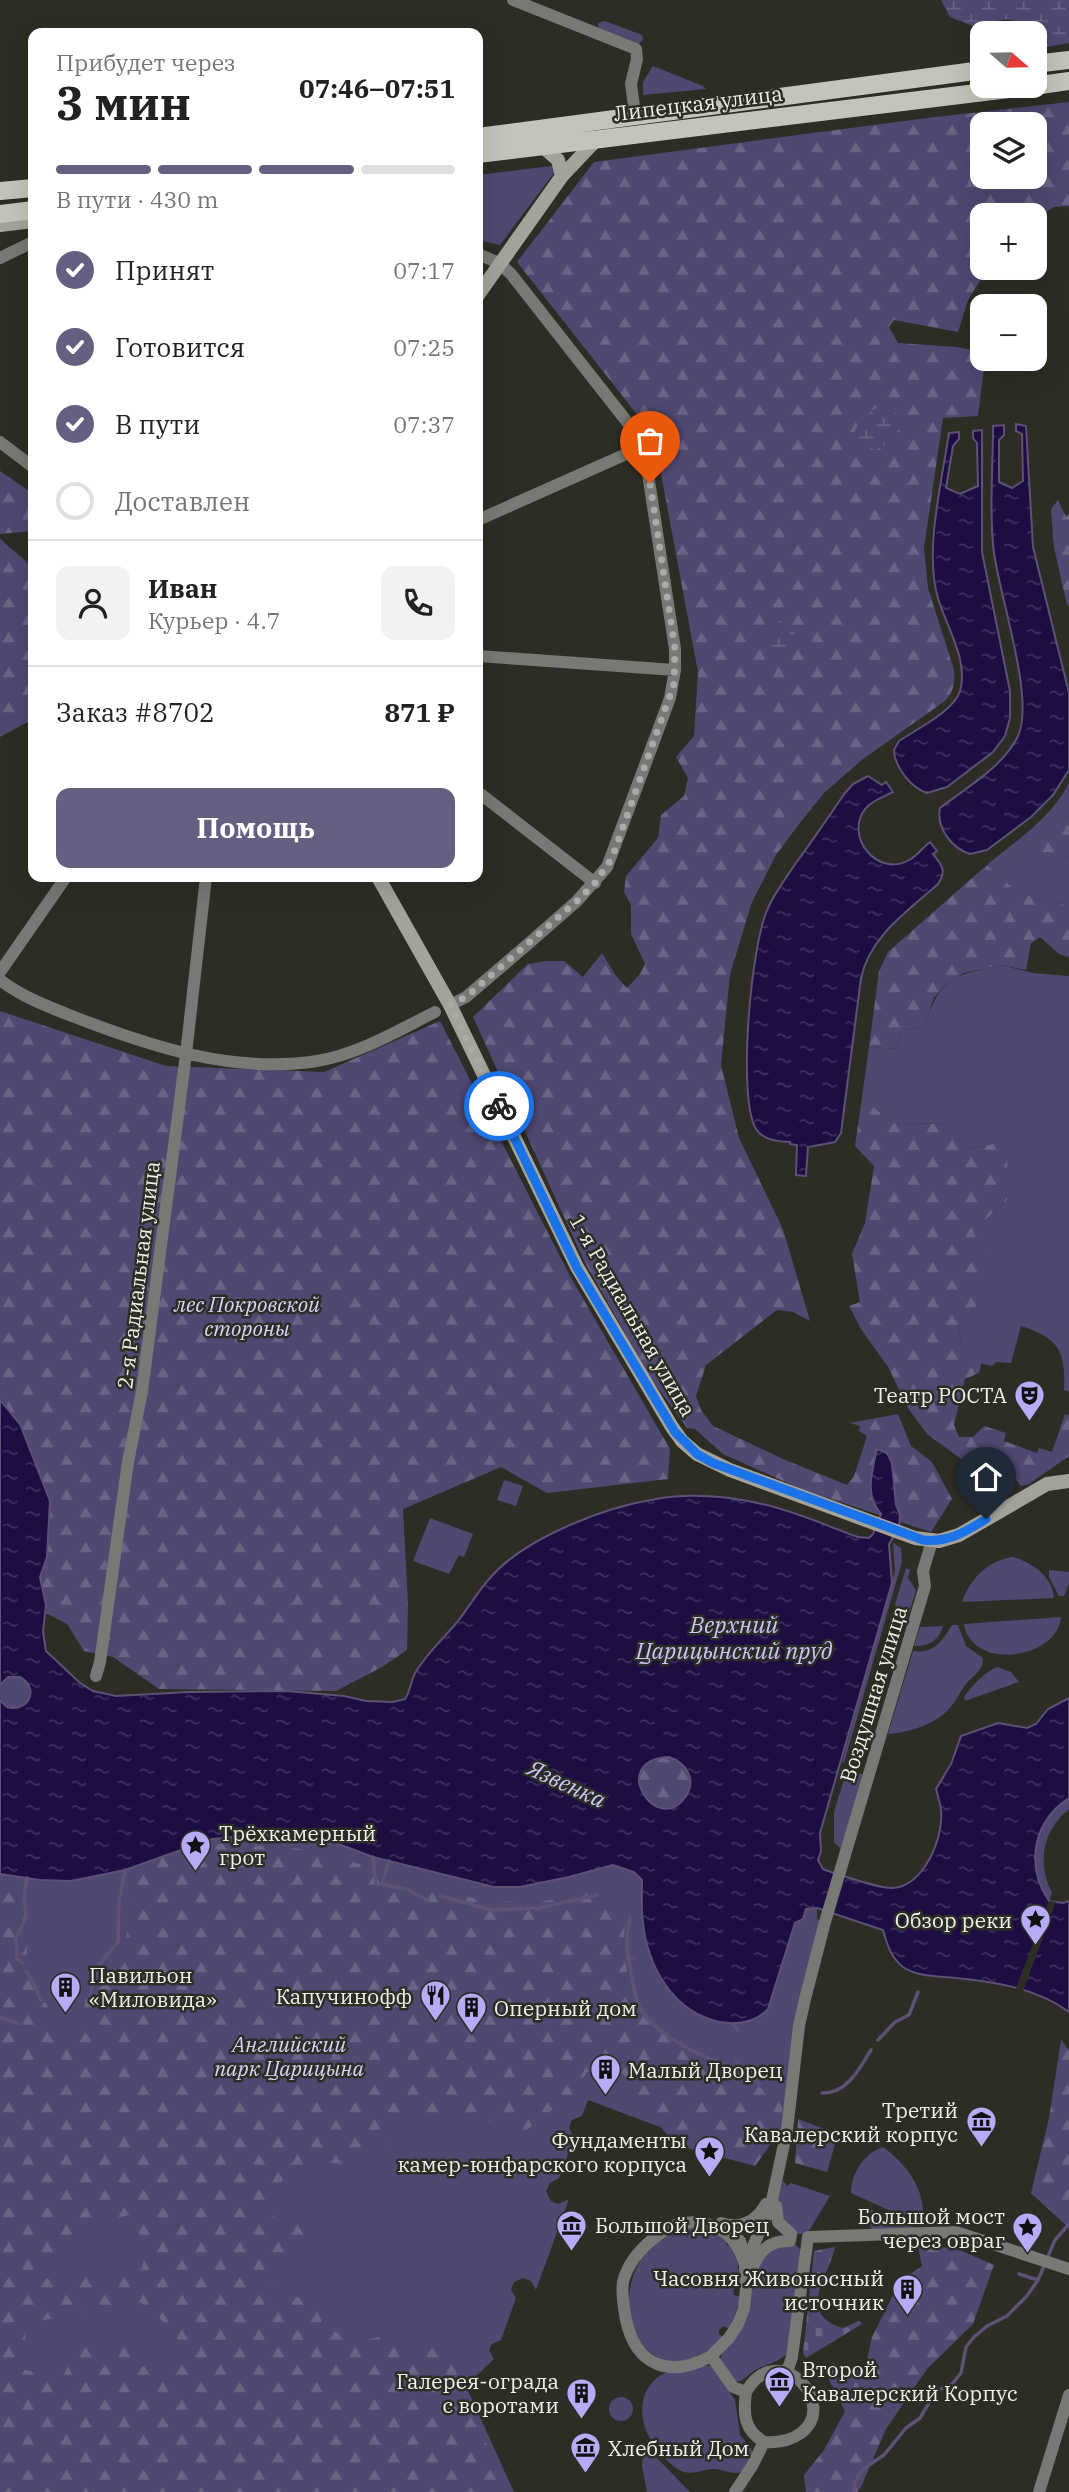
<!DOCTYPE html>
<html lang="ru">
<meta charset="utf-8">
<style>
:root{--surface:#fff;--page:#f2f2f2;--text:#222;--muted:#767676;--line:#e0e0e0;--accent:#656082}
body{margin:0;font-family:"IBM Plex Serif",serif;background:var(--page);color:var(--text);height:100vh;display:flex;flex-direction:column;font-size:26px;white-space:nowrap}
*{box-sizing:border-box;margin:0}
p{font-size:23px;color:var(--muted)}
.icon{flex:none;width:38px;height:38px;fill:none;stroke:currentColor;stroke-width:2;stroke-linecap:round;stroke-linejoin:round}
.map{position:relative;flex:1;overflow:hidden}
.sheet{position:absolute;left:28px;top:28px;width:455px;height:854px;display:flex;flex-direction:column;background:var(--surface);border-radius:14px;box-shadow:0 7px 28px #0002}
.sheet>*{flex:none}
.needle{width:46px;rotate:110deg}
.controls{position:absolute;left:970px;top:21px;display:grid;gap:14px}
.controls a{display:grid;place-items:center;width:77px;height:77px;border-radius:14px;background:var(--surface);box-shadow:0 7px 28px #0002;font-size:35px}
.pin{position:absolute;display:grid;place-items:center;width:60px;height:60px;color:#fff;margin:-72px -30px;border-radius:50% 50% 50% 0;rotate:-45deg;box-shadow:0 0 7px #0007}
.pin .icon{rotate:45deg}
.courier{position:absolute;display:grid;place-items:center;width:70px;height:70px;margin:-35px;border:5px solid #1a73e8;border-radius:50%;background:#fff;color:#222;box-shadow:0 2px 9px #0007}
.head em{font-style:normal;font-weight:700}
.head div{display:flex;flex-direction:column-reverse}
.head{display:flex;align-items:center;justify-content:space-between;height:119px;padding:0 28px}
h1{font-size:46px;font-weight:700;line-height:52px}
.bar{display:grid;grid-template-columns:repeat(4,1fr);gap:10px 7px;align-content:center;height:84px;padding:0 28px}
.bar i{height:9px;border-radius:5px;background:var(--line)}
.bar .active{background:var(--accent)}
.bar p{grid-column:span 4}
.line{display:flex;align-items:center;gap:18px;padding:0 28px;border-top:2px solid var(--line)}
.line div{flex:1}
.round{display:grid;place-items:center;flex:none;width:74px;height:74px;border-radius:14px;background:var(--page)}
ol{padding:0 28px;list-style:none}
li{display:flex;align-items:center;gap:21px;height:77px}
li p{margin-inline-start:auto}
li .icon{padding:7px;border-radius:50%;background:var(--accent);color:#fff;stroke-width:4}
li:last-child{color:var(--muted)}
li i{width:38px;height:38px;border:4px solid var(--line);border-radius:50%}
.action{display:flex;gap:14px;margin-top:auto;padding:14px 28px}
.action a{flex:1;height:80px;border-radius:14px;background:var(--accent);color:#fff;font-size:28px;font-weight:700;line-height:80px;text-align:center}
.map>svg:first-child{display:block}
</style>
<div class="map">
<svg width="1069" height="2492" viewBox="0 0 1069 2492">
<defs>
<pattern id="forest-firs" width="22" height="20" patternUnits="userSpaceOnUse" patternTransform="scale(1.75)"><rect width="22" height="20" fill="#4f4871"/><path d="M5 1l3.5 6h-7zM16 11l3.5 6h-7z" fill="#696385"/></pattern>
<pattern id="wetland-marsh" width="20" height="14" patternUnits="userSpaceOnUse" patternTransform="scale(1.75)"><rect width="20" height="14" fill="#4f4871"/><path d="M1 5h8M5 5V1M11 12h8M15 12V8" fill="none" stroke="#696385"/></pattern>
<pattern id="cemetery-stones" width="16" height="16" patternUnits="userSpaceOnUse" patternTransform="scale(1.75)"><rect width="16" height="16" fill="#4f4871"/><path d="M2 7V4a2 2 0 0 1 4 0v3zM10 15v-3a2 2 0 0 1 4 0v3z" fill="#696385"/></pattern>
<pattern id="water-ripples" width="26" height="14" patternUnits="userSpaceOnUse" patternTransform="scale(1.75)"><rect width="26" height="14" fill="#1e0d43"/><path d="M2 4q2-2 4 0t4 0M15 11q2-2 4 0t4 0" fill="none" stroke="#3f315e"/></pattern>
</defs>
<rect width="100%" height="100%" fill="#2d2d25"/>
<path fill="#4f4871" d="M605,21l37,14 1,5 -5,4 -39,-16 -1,-5z
M653,66l50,20 3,3 -63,6v-13z
M560,165l-60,80 -22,-5v-65z
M1069,783v33l-18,8 -10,28 28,6v47c-40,-6 -54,-11 -82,-40 29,-24 65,-48 82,-82z
M1001,965l32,8 36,3v416l-5,-2c2,-40 -6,-52 -43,-64l-10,37 -15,-1 -4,4 -28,-7 -5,-27 24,-37 -10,-63 34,-32 -11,-57 -25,6 -13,-11 -10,-14 -55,-1 -18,-15 -14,-4 8,-57 27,2 6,-19 22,-4c18,-50 28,-50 77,-61z
M504,1480l19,6 -7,20 -19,-6z
M430,1518l43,16 -9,23 -5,-2 -10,19 -36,-13z
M893,1543l8,5 1,14 -58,201 -2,-1 53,-191z
M1012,1557c19,4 41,20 42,41l-92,4c9,-24 24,-40 50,-45z
M906,1568l4,2 -2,8 8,12 -10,34 -10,-3 3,-10 -4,-7z
M1049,1570l20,2v11l-5,13h-5l-10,-19z
M1061,1617c-3,42 -89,55 -97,7z
M952,1625h6l8,21 17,12c0,14 -10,17 -18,27 -6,9 -11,20 -20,28 -13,12 -39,20 -57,21l25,-83c20,3 29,-9 39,-26z
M943,1626c-3,13 -14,21 -29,20l6,-19z
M997,1667l14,5 8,10 -54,19 -1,-4c9,-12 19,-24 33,-30z
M-1 1692a16 16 0 1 1 32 0a16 16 0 1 1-32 0Z
M511,1757l306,151v11l8,3 -35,177 -14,29 -23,34 -165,-62 -6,16 -10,4 -3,8 5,10 -15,40 -9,5 -4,8 5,10 7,3 11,-5 -33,91 -5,-9 -8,-3 -9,4 -3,8 5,8 -15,42 -9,4 -3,6 5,9 -20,19 -9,6 49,108h-514v-700z
M847,1770l18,5 -22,76 -9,-9v-30z
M1069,1798v11c-27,22 -32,54 -17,84l-3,8c-24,-35 -16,-80 20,-103z
M883,2147c23,17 42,41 40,71l-6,5 -66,-30c0,-19 13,-40 32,-46z
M783,2180l4,6 4,-3 39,13 -23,38h-16l-15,-28z
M867,2208l48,19 -1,3 -41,3 -8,-22z
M693,2227l19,4 14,9 1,5 3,1 7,14 4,27h-5l-3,4 1,4 7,2 -11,32 -7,-3 -4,4v4l5,4c-8,9 -17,13 -27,18 -4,2 -10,6 -15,7 -8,2 -19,-2 -25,-6 -46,-27 -32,-105 15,-125 6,-3 14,-4 21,-5z
M794,2243l7,7 -14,104c-10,9 -20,10 -32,16 -8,5 -10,11 -20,12l-15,-22 1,-5 43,-107z
M703,2365l8,1 24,34 5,35 11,13 2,8 -11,16c-10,3 -17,-2 -26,-3 -11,-1 -22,6 -32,3 -9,-3 -15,-10 -22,-17 -21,-21 -31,-60 -1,-80 11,-7 30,-8 42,-10z
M609 2409a12 12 0 1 1 24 0a12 12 0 1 1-24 0Z
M648,2453l6,2 36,37h-43l-5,-26 1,-10z"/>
<path fill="url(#forest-firs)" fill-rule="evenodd" d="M1069,102v104l-15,1 -20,13v-5h-52v53h6l-20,32 -10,32 -64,-12 -5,7 9,16 59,4 25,5v7h3l-7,57 -35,2 -19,130 4,40 26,82c1,13 0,21 -9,31l-82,58 -39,34 -25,31 -23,31 -24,47 -22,72 -9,91 18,73 44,91 27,92 -17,-9 -16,-2 -71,55 -10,31 5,14 12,16 70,33 64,26 7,-9 13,-40 -8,-5 1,-5 -10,-3 48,-9 13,32 21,16 20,37 -21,33 -130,-43 -78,-35 -28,-25 -8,-1 -37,-51 -66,-116 -111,-244 55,-53 17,-3h19l19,16 19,-24 14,23 11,12 13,-14 5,-10 -14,-30v-29l-7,-13 2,-16 32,-38 3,-23 23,-19 4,-18 -12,-21 18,-21 4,-64 -44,-236 -137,-174 77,-100 333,-44zM982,124h52v53h-52z
M0,471l33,23v37l-33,3z
M1058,500l8,17 3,-3v92l-2,-1 -13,-58 -3,-38z
M0,538c10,12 25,19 33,32v149l-33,18z
M1069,816v42l-29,-6 11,-28z
M987,865c29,29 42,34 82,40v52l-10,-3 -19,-17 -9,6 -5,27 -25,-5 -37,8 -18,11 -12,14 -10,28 -22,4 -6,19 -27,-2 10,-76 9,-19z
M0,1011l166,55 158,6 116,-51 130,255 100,173 -2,30 -121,14 -46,-26 -98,42 5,95 -1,46 -25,17 -46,24 -177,-2 -46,-32 -29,-6 -17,-27 -21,-11 -6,-36 7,-20 3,-41 -30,-92 -20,-24z
M861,1104l14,4 18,15 55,1 10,14 13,11 25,-6 11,10v47l-34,32 14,25 -4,38 -24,37 3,16 14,5 6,9 -3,11 -14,6 -11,46 5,12h14l11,-11 22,7 -2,8 33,12 2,-5 13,4 13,-38 4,1v41l-40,28 -8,2 -4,-5 -28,-6 -17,-8 -45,-33 -19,-26 -20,-41 -27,-38 -12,-23 11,-4 -8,-48 13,-31 9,-57 -19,-20z
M639 1782a26 26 0 1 1 52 0a26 26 0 1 1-52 0Z
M224,1843l92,7 59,19 14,12 89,18 52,5 72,-14 13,13 13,7c-8,27 -4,79 15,100l139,92 1,25 -28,39 -79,-21 -30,-35 -15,-29 -10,-8 -13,-4h-11l-10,3 -13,21 -50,39c-34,-14 -76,-21 -112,-15l-4,6 -12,5 -7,17 -22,9 -15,11 -39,-4 -10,12 -29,11 -9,10 2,11 8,14 28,6 8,14c-10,26 -40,13 -44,42 18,22 41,11 58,27l-5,18 10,5 42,8 18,-6 4,3 -3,8c26,12 31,7 57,-2l57,150h-505v-613l16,4 11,11v72l16,36 4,2 5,26 21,5 8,-4 6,-40 36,-25 10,-85 7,-18 32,-10zM129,2215l17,30 -4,24 -103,10 38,-52zM140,2302l29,24 19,29 -44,12 -26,-26 -38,1 -18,36 -42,-9 8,-46z
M1061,2040l8,10v178l-38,-35 18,-75z
M798,2119l40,15 -11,38 -32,-9z
M918,2246l37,2 39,17 -21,59 -46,45 -41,60 -25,58 -4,5h-51l-2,-17 20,-25 21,-39 -20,-39 8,-10 10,13 23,-11 6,-27 28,-56 22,-15z"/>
<path fill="url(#wetland-marsh)" d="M941,0h128v43l-27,5 -8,-10v-5h-4c-16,-20 -31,-14 -52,-5l-28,-11z
M882,405c10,1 16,10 21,19l-15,19 -12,7 -12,-4 -11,-8c4,-17 13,-25 29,-33z
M779,620l16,12 -4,22 -8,2 -8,-3 -7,-9 5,-16z"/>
<path fill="url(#cemetery-stones)" d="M835,2247c-6,30 -40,66 8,81l16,-7 3,3 -56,34 -3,-5 11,-102z"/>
<path fill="url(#water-ripples)" stroke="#5d5175" stroke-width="2" fill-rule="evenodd" d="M1016,424l10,2 7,121 36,146v77l-16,25 -22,22 -44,33 -17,4c-19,-6 -34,-27 -30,-46 26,-20 63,-41 78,-72 17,-37 -18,-138 -24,-183 -5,-39 -1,-87 -1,-127l11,-1v10l-5,5v42l13,6 11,-7 -1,-47 -6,-3z
M982,430v122l28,139v27l-5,18 -12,16 -46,35 -20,6c-16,-5 -33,-27 -33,-43l5,-9c18,-12 55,-30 61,-50 9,-30 -14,-65 -22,-93 -14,-47 4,-117 11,-165l10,-1v7l-6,7 -7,42 14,6 18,-8 -1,-43 -4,-5v-7z
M868,776l14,9 4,-3 7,10c-8,4 -22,9 -28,17 -21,28 13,69 44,51 8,-4 14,-13 21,-18l7,9 -4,3c9,11 14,17 5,30 -30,27 -68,52 -77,94l-20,155 -6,9 -27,5 -2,29 -10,-1 1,-30 -7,-1v-2c-12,0 -27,-2 -34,-13 -19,-31 -5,-186 12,-221 7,-16 18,-30 28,-45 17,-23 33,-47 49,-70l8,-9z
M0,1400l20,24 30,77 -3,56 -7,20 6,28 -3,27 3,19 34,32 13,8 23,5 73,-4 98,-1 57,5 22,5 27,1 12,-3c6,-9 6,-21 12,-29 11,-18 28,-33 41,-49 11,-14 20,-30 32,-43 34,-40 115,-71 166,-79 34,-6 73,-3 106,5 33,7 65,22 96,33l11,1 4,-4 8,-20c-17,-20 -9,-42 -4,-65l10,4 5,10 4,42 4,9 -1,15 -10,15 3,39 -72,250 1,18 -3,9 5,9 5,2c18,5 46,17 64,17 32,-1 52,-51 49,-78 -1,-7 -3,-14 -5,-21l15,-25 10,-28 37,-13 29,5 9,-4 12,-15 21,-11v100c-36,23 -44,68 -20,103l14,2 6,-2v111c-32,-24 -74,-30 -113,-34 -16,-2 -39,-1 -53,-11 -12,-9 -16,-23 -20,-37l-66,-22 -11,1 -3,10 -8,4 -27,86c-13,14 -30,16 -48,13 -47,-10 -72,-55 -77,-99 -2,-14 -1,-29 -1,-43l-8,-8 -21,-7 -44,12 -49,10h-26l-121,-30 -50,-19 -35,-6 -76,7 -87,31 -54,11 -31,-1 -40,-6v-174l7,7c22,6 33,-19 13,-30h-12l-8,8zM669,1757c17,6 28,22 17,39 -28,43 -80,-36 -17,-39z"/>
<path fill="#2d2d25" d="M1049,1901l7,1 -34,92 -7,-3z"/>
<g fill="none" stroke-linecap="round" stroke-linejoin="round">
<path stroke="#5d5175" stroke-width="3.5" d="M373,1857l3,28
M389,1861l-7,23 27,6 19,11
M24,1895l3,-17
M440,1896l52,14 47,-2 58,-13
M630,1917l-3,18 1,23h6
M105,1957l13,-15 1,-40 6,-32
M628,1958c4,13 5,37 11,48 16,31 65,51 95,63
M23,1963l-6,-4 -1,-21 10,-20 -2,-22
M26,1971l5,7 10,22
M90,1995l8,-29 7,-8
M0,2017l20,7
M733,2024l5,6
M878,2040l17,-18 14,-7 9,-23
M736,2061l23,23
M822,2093c25,1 37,-24 49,-43
M1019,2274l19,6
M854,2492l1,-10 8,-13 21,-14 22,-27 14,-10 16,-27 16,-7 9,-11 5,-26 8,-10 13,-11 20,-10 19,-19 12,-17 17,-40 14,-16"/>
<path stroke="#787874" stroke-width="12" d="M513,0l123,49 1,10 -6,25 4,30
M0,258l33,-16
M0,442l33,25
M478,520l164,-73
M478,656l197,14
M478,792l117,91
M0,972l66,-95
M0,980c22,17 51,28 77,38 75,29 158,56 240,43 42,-7 80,-30 118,-49
M450,1005l16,-8 62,-53 49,-43 30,-34 63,-169 5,-28v-21l-29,-188 -11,-29 -124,-158 -12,-11 -21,-9
M96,1676l4,-14 28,-200 14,-71 44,-337 20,-177
M766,2204l10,2 2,16 13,12 -1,7c-24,-1 -32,13 -40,32l-10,-32 -19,-18c19,6 35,-1 45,-19z
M711,2356c-41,23 -75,10 -85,-36 -2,-12 -5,-26 -3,-38 4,-17 17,-33 30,-43 15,-13 29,-19 49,-16 24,4 36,19 43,42
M787,2372l5,-15 16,-120 148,-5 113,37
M746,2392c31,-55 94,11 55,41 -11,8 -24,10 -37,9
M735,2492l17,-26 12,-24c-20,-12 -21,-28 -18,-50l-13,-5 -22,-31 18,-18 9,-14 6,-16 2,-19 -1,-24 26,-60 16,-75 12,-104 6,-27 20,-77 100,-336 -2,-15 9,-30
M1039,2492l30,-97"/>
<path stroke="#a3a39c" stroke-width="14" d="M541,145l17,15 4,16
M0,225l33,-4
M478,295l84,-119 36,-38
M378,877l72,128 127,262 95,160 10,14 15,13 33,16 185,68 24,3 20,-6 88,-51 22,-3"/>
<path stroke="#c4c4bb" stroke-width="18" d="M1034,64l35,-4
M1034,86l35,-5
M478,137l504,-67
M478,154l555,-68
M0,191l33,-3
M0,214l33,-4"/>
</g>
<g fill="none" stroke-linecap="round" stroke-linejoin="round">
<path stroke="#ababa5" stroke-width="7" stroke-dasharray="0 12.6" d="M499,1106l-49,-101 16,-8 111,-96 18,-18 17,-25 62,-174 1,-35 -25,-166"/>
<path stroke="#1a73e8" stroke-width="9" d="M499,1106l78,162 98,164 22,22 16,9 210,77c25,3 42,-8 63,-21"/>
</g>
<defs>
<symbol id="theatre-pin" viewBox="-11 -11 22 30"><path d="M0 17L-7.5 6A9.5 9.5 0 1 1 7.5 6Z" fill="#b7abf8" stroke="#2d2d25"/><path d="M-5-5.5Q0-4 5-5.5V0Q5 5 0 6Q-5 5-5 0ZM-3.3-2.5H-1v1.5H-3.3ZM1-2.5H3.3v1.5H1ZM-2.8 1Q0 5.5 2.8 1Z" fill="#111"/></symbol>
<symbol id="sight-pin" viewBox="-11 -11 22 30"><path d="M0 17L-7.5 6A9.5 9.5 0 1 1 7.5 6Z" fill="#b7abf8" stroke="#2d2d25"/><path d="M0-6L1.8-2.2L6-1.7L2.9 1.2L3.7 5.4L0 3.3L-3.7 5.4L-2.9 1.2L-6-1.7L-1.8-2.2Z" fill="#111"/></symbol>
<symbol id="building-pin" viewBox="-11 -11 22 30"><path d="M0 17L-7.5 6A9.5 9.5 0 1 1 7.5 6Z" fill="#b7abf8" stroke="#2d2d25"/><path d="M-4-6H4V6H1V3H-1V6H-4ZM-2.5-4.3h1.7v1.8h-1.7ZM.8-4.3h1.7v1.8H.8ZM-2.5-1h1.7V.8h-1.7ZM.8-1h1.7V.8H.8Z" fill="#111"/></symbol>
<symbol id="restaurant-pin" viewBox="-11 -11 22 30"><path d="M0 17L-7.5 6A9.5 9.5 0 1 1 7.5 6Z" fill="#b7abf8" stroke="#2d2d25"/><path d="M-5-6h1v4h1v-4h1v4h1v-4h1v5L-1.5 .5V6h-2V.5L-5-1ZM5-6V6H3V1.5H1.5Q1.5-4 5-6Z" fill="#111"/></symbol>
<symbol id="museum-pin" viewBox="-11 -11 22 30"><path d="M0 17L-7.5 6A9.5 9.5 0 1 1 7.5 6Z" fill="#b7abf8" stroke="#2d2d25"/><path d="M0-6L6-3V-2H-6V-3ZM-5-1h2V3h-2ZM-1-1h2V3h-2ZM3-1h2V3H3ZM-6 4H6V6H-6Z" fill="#111"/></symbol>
</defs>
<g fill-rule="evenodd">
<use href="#theatre-pin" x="1012" y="1378" width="35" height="47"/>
<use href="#sight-pin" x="178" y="1828" width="35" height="47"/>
<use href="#sight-pin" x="1018" y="1902" width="35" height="47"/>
<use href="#building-pin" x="48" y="1970" width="35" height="47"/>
<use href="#restaurant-pin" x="418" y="1978" width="35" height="47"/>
<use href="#building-pin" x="454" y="1990" width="35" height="47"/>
<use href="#building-pin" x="588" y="2052" width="35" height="47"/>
<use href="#museum-pin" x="964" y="2104" width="35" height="47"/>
<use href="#sight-pin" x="692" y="2134" width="35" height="47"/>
<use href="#museum-pin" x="554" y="2208" width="35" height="47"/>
<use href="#sight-pin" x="1010" y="2210" width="35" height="47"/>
<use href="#building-pin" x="890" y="2272" width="35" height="47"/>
<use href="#museum-pin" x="762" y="2364" width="35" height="47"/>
<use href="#building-pin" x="564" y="2376" width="35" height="47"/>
<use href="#museum-pin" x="568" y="2430" width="35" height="47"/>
</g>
<g text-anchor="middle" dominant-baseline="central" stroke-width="5" stroke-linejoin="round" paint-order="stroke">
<g font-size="21" fill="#efefea" stroke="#2d2d25">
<text transform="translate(698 103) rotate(-7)">Липецкая улица</text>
<text transform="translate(138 1275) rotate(-83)">2-я Радиальная улица</text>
<text transform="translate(633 1315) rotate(60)">1-я Радиальная улица</text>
<text transform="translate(873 1694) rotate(-73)">Воздушная улица</text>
</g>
<g font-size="21" font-style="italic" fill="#d7d2f7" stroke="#2d2d25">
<text x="247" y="1304">лес Покровской<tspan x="247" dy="24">стороны</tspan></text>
<text x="289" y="2044">Английский<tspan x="289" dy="24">парк Царицына</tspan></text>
</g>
<g font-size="21" fill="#efefea" stroke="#2d2d25" text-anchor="end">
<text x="1007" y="1395">Театр РОСТА</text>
<text x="219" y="1833" text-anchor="start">Трёхкамерный<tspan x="219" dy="24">грот</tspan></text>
<text x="1012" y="1920">Обзор реки</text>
<text x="89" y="1975" text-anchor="start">Павильон<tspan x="89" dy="24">«Миловида»</tspan></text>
<text x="412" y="1996">Капучинофф</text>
<text x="494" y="2008" text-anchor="start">Оперный дом</text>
<text x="628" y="2070" text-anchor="start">Малый Дворец</text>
<text x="958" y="2110">Третий<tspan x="958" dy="24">Кавалерский корпус</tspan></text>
<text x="687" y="2140">Фундаменты<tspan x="687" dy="24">камер-юнфарского корпуса</tspan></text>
<text x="1005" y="2216">Большой мост<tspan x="1005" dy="24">через овраг</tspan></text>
<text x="595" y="2225" text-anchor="start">Большой Дворец</text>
<text x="884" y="2278">Часовня Живоносный<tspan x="884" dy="24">источник</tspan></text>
<text x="802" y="2369" text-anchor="start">Второй<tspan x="802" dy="24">Кавалерский Корпус</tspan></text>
<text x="559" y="2381">Галерея-ограда<tspan x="559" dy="24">с воротами</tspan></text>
<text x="608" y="2448" text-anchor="start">Хлебный Дом</text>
</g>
<g font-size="23" font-style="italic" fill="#cbc3fa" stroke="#2d2d25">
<text x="734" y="1624">Верхний<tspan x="734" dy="26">Царицынский пруд</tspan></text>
<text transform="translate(567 1783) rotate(25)">Язвенка</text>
</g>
</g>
</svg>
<div class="controls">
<a><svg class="needle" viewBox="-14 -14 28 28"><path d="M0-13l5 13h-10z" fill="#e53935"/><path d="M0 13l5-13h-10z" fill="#767676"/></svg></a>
<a><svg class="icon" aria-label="layers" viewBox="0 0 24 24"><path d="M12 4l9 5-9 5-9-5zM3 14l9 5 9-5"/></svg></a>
<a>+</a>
<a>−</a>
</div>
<div class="pin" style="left:650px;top:483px;background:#ea580c"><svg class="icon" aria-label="bag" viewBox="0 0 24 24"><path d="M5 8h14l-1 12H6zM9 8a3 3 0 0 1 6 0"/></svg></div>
<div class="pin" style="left:986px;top:1519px;background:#1f2937"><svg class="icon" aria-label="home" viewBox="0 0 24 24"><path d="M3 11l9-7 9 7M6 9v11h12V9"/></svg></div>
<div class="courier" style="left:499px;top:1106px"><svg class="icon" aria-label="bike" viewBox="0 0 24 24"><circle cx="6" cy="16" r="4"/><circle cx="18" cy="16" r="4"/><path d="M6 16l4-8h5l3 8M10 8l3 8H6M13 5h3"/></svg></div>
<section class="sheet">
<div class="head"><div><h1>3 мин</h1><p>Прибудет через</p></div><em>07:46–07:51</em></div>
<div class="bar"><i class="active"></i><i class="active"></i><i class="active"></i><i></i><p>В пути · 430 m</p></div>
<ol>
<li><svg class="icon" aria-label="check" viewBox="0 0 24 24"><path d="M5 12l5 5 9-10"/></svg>Принят<p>07:17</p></li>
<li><svg class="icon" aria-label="check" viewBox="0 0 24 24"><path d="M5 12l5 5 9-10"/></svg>Готовится<p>07:25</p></li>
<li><svg class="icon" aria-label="check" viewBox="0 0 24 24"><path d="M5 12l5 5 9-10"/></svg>В пути<p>07:37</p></li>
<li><i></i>Доставлен</li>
</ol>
<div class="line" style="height:126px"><a class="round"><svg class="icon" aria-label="person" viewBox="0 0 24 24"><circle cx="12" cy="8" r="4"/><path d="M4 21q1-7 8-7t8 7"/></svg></a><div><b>Иван</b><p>Курьер · 4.7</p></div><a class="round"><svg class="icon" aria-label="phone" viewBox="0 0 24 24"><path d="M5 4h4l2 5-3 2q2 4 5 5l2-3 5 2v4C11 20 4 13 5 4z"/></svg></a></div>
<div class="line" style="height:91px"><div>Заказ #8702</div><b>871 ₽</b></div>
<div class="action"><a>Помощь</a></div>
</section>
</div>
